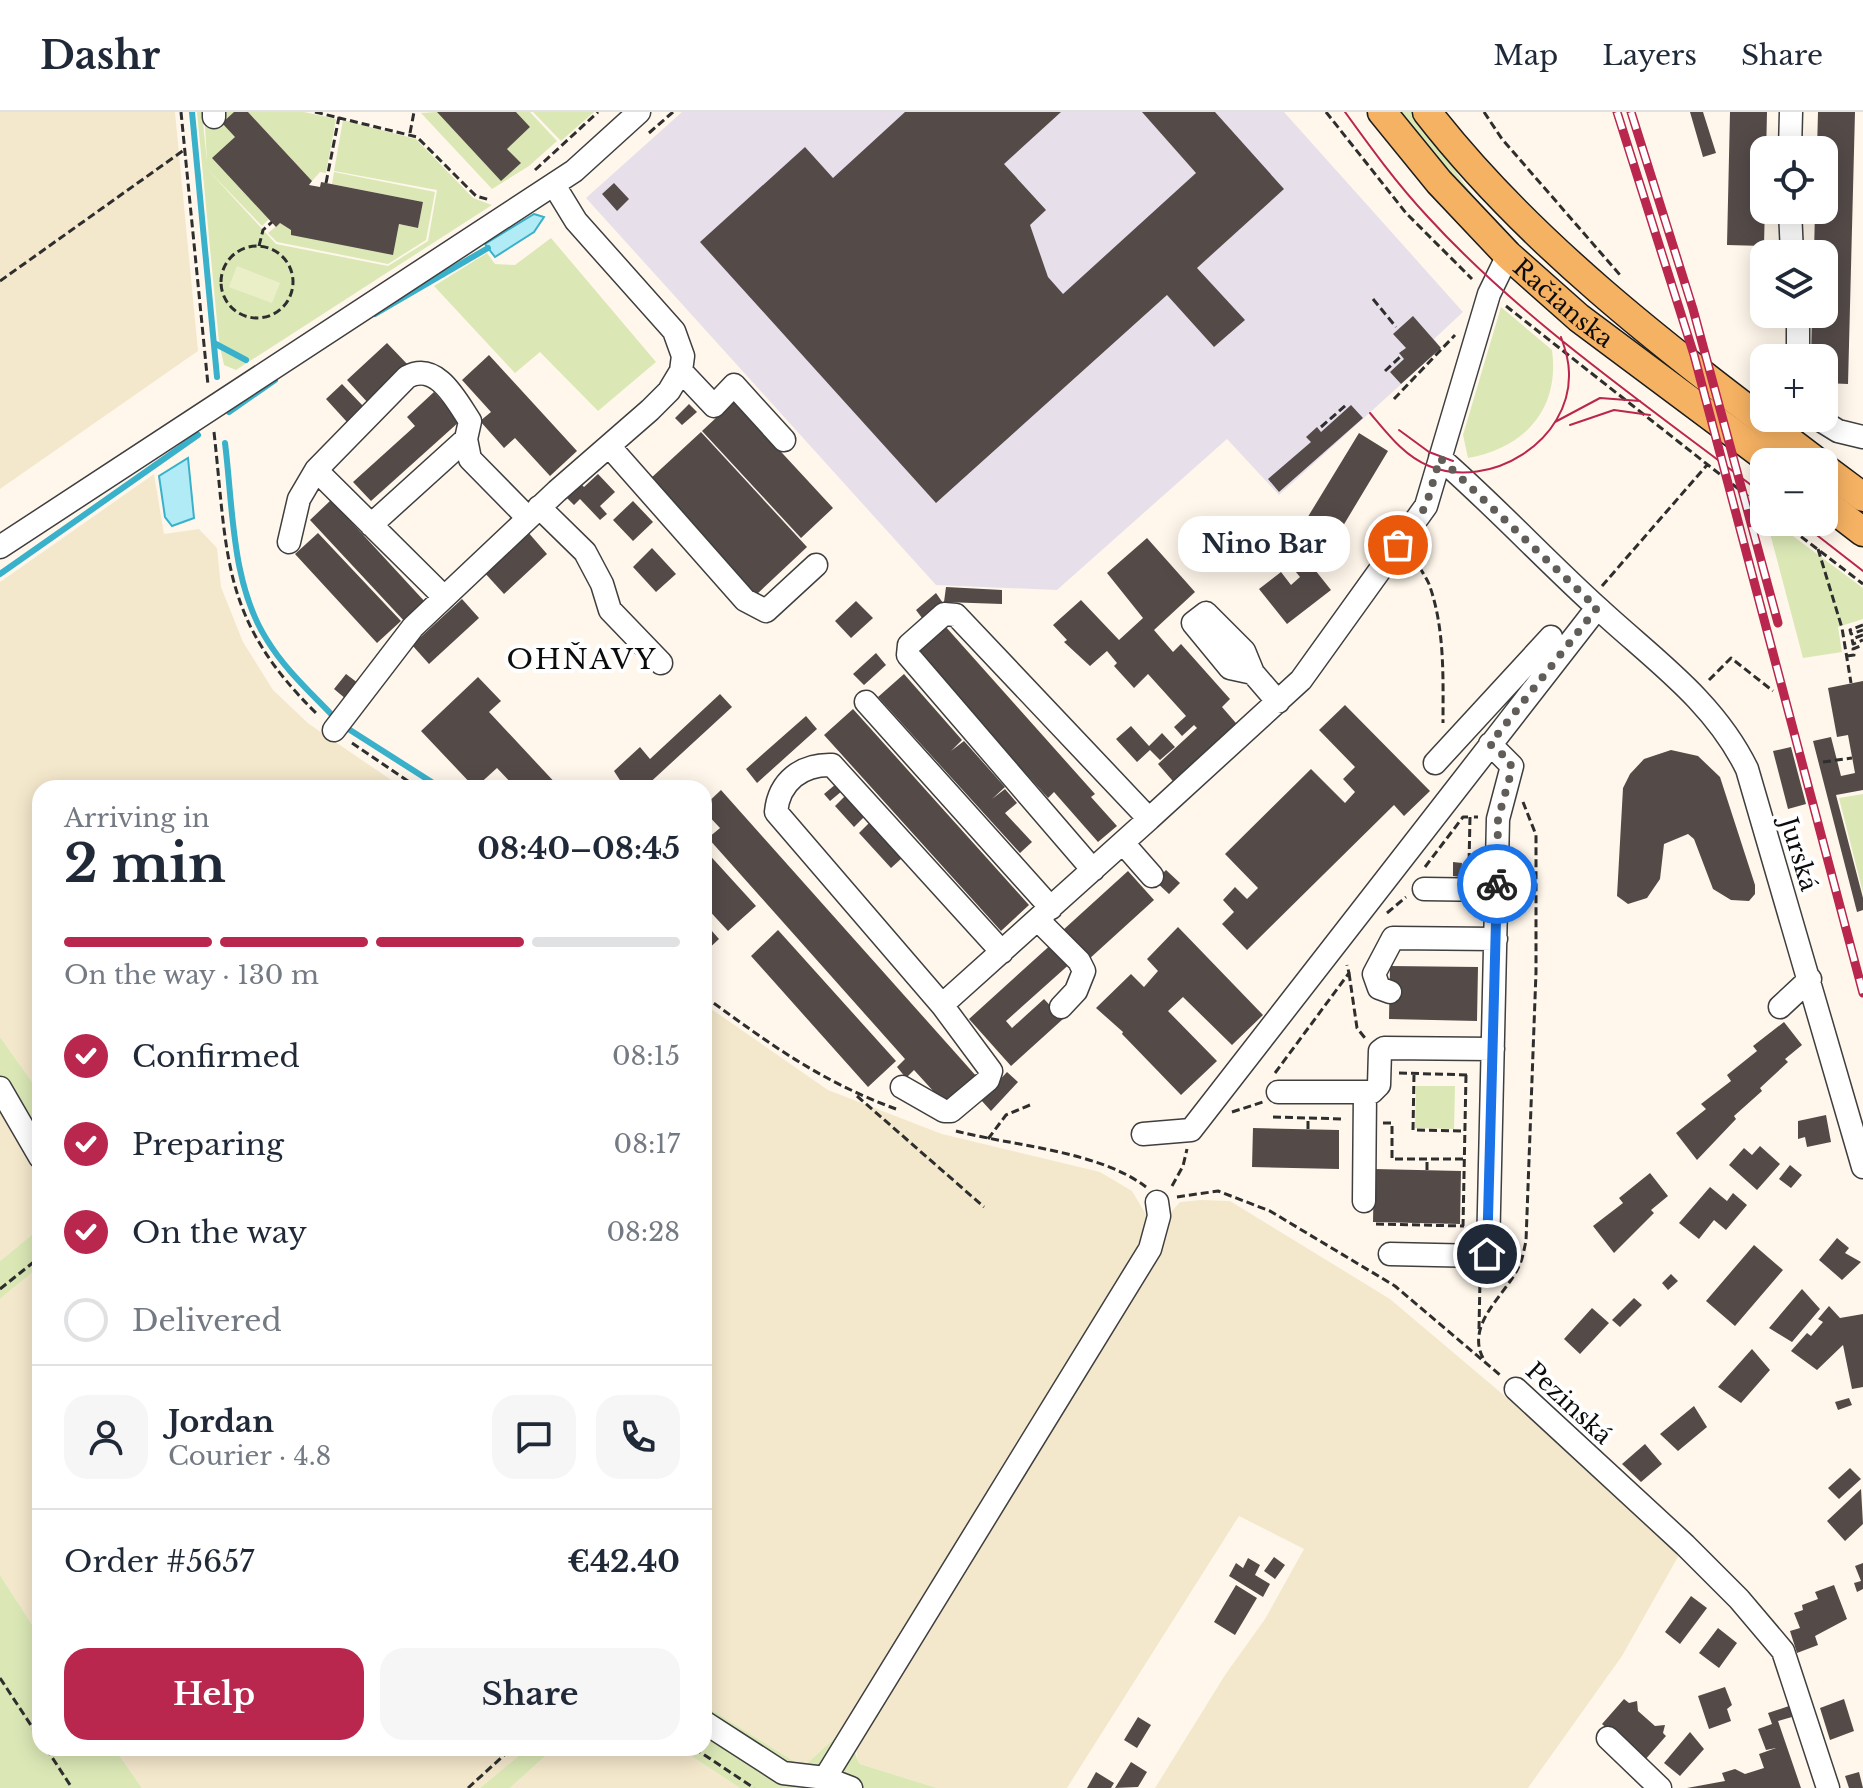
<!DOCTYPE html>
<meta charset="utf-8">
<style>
:root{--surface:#fff;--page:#f6f6f7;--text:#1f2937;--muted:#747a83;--line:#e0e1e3;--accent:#b9264e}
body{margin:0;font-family:"Libre Baskerville",serif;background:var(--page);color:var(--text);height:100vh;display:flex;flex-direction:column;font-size:30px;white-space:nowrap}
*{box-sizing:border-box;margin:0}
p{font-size:26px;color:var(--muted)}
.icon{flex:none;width:44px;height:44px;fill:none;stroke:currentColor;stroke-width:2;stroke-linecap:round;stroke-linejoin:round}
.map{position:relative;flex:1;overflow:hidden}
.drawer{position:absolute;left:32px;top:668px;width:680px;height:976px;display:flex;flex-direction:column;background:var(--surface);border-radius:24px;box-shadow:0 4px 20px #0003}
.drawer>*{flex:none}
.fabs{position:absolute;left:1750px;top:24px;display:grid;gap:16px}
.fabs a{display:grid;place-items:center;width:88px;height:88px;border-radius:16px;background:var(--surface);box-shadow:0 4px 20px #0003;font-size:40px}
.pin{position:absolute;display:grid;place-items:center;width:68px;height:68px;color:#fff;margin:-34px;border:4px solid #fff;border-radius:50%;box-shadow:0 2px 8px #0007}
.courier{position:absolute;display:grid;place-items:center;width:80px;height:80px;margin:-40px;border:6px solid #1a73e8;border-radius:50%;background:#fff;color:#222;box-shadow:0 2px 10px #0007}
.bubble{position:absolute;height:56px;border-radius:24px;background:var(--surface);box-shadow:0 4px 20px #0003;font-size:26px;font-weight:700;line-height:56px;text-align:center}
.headline em{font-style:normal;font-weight:700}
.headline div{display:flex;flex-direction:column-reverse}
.headline{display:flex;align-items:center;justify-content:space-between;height:136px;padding:0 32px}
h1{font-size:52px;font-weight:700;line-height:60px}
.bar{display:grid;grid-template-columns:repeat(4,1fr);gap:12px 8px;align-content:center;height:96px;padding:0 32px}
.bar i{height:10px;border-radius:6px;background:var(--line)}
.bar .on{background:var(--accent)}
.bar p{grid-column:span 4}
.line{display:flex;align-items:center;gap:20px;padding:0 32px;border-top:2px solid var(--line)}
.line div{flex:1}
.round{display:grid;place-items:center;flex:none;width:84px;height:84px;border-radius:24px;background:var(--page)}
ol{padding:0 32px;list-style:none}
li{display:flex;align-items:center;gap:24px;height:88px}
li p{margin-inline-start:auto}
li .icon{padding:8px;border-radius:50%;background:var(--accent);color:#fff;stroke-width:4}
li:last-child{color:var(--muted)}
li i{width:44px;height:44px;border:4px solid var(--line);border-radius:50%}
.primary-button{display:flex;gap:16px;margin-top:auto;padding:16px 32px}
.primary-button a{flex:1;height:92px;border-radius:24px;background:var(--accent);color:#fff;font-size:32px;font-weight:700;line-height:92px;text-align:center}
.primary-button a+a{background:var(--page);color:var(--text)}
header{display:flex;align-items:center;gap:48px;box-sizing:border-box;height:112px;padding:0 40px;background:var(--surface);border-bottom:2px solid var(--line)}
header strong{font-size:38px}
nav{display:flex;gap:44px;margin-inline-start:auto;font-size:28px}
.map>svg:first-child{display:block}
</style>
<header>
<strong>Dashr</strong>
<nav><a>Map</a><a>Layers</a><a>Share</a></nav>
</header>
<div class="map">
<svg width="1863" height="1676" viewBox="0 0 1863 1676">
<rect width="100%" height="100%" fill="#fff7eb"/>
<path fill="#e7e0eb" d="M682,0h602l179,200 -29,27 7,9 -162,147 -52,-56 -170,151 -121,-5 -350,-387z"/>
<path fill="#f4e8cc" d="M0,0h175l23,239 -198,138z
M154,362l10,60 35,-5 18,19 4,39 22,55 30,48 36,34 94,64h-363v305l-40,-56v-455z
M704,892l124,86 114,44 158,38 32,19 16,27v13l-297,492 -48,44 -99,-62z
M0,984l40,73v59l-40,33z
M1201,1088l29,1 160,98 116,98 173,158 -57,101 -94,132h-373l70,-113 40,-56 39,-70 -65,-33 -172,272h-130l-77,-24 -3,-5 -1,-16 308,-523 16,-18z
M40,1154v371l-40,-62v-276z
M114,1636h414l-48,40h-338z
M554,1636h125l61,40h-230z"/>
<path fill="#dbe8b6" d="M197,0h5l5,50 -2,-36 14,-14h15l1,25 34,82 -7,7 -54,-56 68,74 112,22 40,-25 9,-51 -103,-19 9,-51 73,19 57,59 19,7 -256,165 -12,-5 -5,-23z
M248,0h56l32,7 -10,54 -6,-1 -8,9z
M437,0l83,51 -13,-14 23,-22 -14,-15h14l27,29 -28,25 -37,23 -71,-76z
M533,0h61l-33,29z
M1397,0h16l79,110z
M334,60l101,20 -9,48 -38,24 -111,-22 -9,-9 12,-10 11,7v5l108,-11 19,4 5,-26 -91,-18z
M551,126l105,124 -58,49 -58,-59 -25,21 -81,-87 53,-33 8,11 20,1z
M1501,195l51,43c8,59 -27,98 -84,108l-5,-23z
M1767,410h7l89,66v31l-25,8 4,25 -39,6z
M1863,682v99l-24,-95z
M0,925l40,56v76l-40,-73z
M1416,974h39l-1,43 -39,-1z
M40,1116v38l-40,33v-38z
M0,1463l40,62v111h74l28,40h-142z
M704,1593l99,62 48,-44c4,14 1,30 9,41l77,24h-197l-61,-40h25z
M528,1636h26l-44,40h-30z"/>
<path fill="#eaefc8" d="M237,154l43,17 -8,20 -43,-16z"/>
<path fill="#b1ebf5" stroke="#39b1cb" stroke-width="2" d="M534,102l10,3 -10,15 -39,25 -10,-13z
M188,346l6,60 -22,8 -7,-9 -6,-41z"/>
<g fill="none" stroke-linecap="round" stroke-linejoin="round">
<path stroke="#39b1cb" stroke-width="6" d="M192,0l25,265
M375,202l113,-66
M214,231l32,17
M229,300l46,-32
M225,331c8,63 6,141 42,197 17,28 41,50 64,74
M0,462l198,-139
M350,618l91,58"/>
</g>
<path fill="#544b49" d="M234,0h14l64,69 -3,4 11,2 1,-5 102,20 -5,26 -19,-4 -6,31 -102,-20v-5l-11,-7 -4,4 -64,-69 23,-21 -13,-14z
M437,0h79l14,15 -23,22 14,14 -20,18z
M905,0h156l-57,52 42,46 -16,15 18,52 15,17 133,-121 -54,-61h73l69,77 -87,79 48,52 -31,27 -47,-52 -231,208 -236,-261 105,-95 28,31z
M1690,0h13l13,41 -13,4z
M1730,0h37l-3,134 -37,-1z
M1818,0h37l-7,272 -24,-1v-25h-13l1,-44h12v-60h-10l1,-44h9v-60h-7z
M614,71l15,16 -12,12 -15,-17z
M1413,204l28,32 -40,36 -11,-12 14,-13 -5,-6 7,-5 -13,-14z
M387,231l22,23 -40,38 -22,-24z
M489,243l88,96 -27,25 -35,-38 -11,10 -24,-27 11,-9 -29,-32z
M342,272l22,23 -17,15 -21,-23z
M434,280l26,29 -89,80 -18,-19 62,-56 -8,-9z
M734,289l99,107 -32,30 -99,-107z
M689,292l8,8 -15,13 -7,-7z
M1351,293l12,13 -84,74 -11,-13 43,-37 -5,-5 11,-10 4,5z
M701,320l106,115 -51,48 -106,-116z
M1359,321l29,18 -63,105 -30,-18z
M598,362l17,18 -15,14 7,8 -7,6 -20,-21 -6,6 -9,-9 15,-13 4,4z
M331,388l96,104 -21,19 -96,-103z
M633,389l20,21 -20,19 -20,-21z
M1272,404l59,74 -44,34 -28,-35 22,-17 10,13 9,-8 -41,-51z
M527,419l20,23 -43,40 -21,-23z
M318,421l83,88 -24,22 -82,-89z
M1147,426l48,54 -41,38 19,22 8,-8 49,55 -8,8 20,23 -64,57 -20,-23 39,-36 -3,-3 -12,11 -8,-9 12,-11 -38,-42 -14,14 -20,-22 3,-3 -10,-12 -17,15 -26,-24 3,-2 -14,-15 28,-25 38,40 24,-22 -36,-45z
M652,436l24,26 -20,18 -23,-25z
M946,475l56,3v14l-58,-2z
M936,481l9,13 -8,6 -3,-5 -12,11 -6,-8z
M462,487l17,19 -50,46 -17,-19z
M856,489l17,17 -22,20 -16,-17z
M945,514l150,168 -4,3 26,29 -19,16 -44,-50 -6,6 -132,-146z
M876,541l10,12 -22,20 -11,-11z
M346,562l12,9 -12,16 -12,-10z
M904,562l58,66 -11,11 13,-10 41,46 -13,12 13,-10 12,14 -12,10 27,29 -12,11 -142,-156z
M478,565l23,24 -12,11 71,76h-44l-19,-20 -22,20 -54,-57z
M1863,569v109l-27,5 27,103v12l-6,2 -44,-171 18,-4 10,39 14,-3 -7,-38 -11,2 -9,-49z
M720,582l12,13 -88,81h-19l-11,-17 26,-24 10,12z
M1345,593l85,86 -26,25 -10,-11 -147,145 -25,-26 12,-12 -11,-12 12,-13 12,12 11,-11 -33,-34 86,-85 34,34 10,-11 -12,-13 12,-12 -36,-37z
M853,597l176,196 -28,26 -177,-196z
M806,604l11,13 -60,54 -11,-14z
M1131,614l18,20 13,-13 13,14 -15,13 -10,-10 -13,12 -21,-23z
M1791,635l15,57 -18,5 -15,-58z
M1671,638l27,6 22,21 35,108v9l-6,7 -18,-1 -18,-11 -19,-50 -6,-5 -24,10 -4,35 -13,19 -19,6 -11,-8 6,-108 7,-14 14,-15z
M836,672l6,7 -12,10 -6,-7z
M721,678l256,287 -31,28 -32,-35 -8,8 -9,-11 8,-8 -197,-221 12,-10 -16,-17v-5z
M846,683l19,21 -11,11 -19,-21z
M870,710l32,36 -11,10 -32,-35z
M704,737l52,57 -28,25 -24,-26z
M1453,750l9,1 -1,14 -8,-1z
M1166,758l14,13 -11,11 -14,-13z
M1128,759l26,29 -66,60 -26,-29z
M704,810l15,17 -15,14z
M1178,815l85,88 -31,30 -49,-48 -15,14 49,50 -36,34 -59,-61 1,-2 -27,-24 35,-34 13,13 14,-16 -11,-12z
M778,818l118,131 -28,26 -117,-131z
M1055,829l18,20 -67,60 6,7 32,-29 19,20 -52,47 -42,-47z
M1390,854l88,1 -1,54 -88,-2z
M1784,910l18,23 -17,14 3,3 -28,26 2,3 -28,25 2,3 -39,41 -21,-27 30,-24 -5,-5 30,-23 -4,-6 30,-24 -4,-5z
M1007,960l11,10 -27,29 -10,-11z
M1826,1003l5,27 -24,5 -2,-10 -7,2v-18z
M1253,1016l86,2v39l-87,-2z
M1760,1034l20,18 -23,26 -28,-25 15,-17 8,7z
M1790,1053l12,10 -11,13 -12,-9z
M1374,1057l87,2 -1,53 -87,-2z
M1650,1061l18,23 -17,14 3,3 -40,40 -21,-27 30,-23 -4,-5z
M1710,1075l17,14 6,-8 14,12 -21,25 -12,-10 -15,19 -20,-16z
M1837,1126l12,10 -4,5 16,9 -19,18 -23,-20z
M1754,1133l29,25 -48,56 -29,-25z
M1671,1162l7,7 -10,9 -6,-7z
M1802,1177l18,20 -28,33 -23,-14z
M1634,1186l8,7 -22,22 -8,-7z
M1829,1194l11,12 23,-4v73l-11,2 -9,-44 -26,25 -26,-19 16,-18 4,3 12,-14 -5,-3z
M1592,1196l17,15 -29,31 -16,-15z
M1752,1237l18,21 -29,33 -23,-16z
M1849,1286l3,7 -14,5 -3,-8z
M1694,1294l13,21 -29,24 -18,-17z
M1645,1332l17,20 -21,18 -19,-18z
M1850,1356l11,11 -22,20 -11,-11z
M1861,1377l2,35 -18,17 -18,-20z
M1274,1445l11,8 -10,14 -11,-8z
M1248,1446l12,7 -5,10 15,9 -7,13 -34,-21 7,-13 7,5z
M1863,1451v26l-6,3 -3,-9 7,-2 -6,-15z
M1236,1473l21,13 -22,37 -21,-13z
M1834,1473l13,34 -32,17 3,9 -21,8 -7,-22 10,-3 -6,-15 9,-3 -1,-5 16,-6 -3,-7z
M1691,1484l16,12 -27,36 -15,-12z
M1718,1516l19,15 -18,25 -20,-15z
M1725,1575l7,18 -5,4 4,12 -22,8 -11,-33z
M1624,1587l5,4 8,-2 1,10 17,15 10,-1 -2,8 3,3 -22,25 -42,-37z
M1844,1587l10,32 -24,9 -10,-32z
M1789,1594l3,11 -14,4 23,67h-114l38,-7 -3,-8 13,-4 10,5 19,-6 -5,-14 17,-6 -10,2 -8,-21 14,-5 -4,-11z
M1138,1605l13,8 -14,23 -13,-8z
M1690,1620l14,17 -24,27 -16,-13z
M1131,1650l16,10 -9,15 -23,1z
M1096,1660l18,11 -3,5h-24z
M1859,1660l4,16h-14l-4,-12z"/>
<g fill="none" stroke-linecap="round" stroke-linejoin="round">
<defs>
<path id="minor" d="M214,0v5
M1790,38l1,-38
M1790,98l2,44
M1798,246v-44
M681,259l33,35 20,-21 50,55
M1817,306l21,13 25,6
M609,334l136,154 21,11 50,-46
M1440,346c55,48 105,102 159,151 54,50 115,92 148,160l116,398
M316,358l128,127
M539,395l46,45 17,32 8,26 51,53
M371,413l95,-86
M289,430l10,-43 17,-29 91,-93c30,-16 49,23 63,44l-4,18 4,20 58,59
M0,435l574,-376 65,-59
M1253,561l-23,-5 -37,-45 13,-10 38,38 9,22 25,29
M866,590l185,206
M334,618l79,-103 144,-136 93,-81 19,-19 12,-20 2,-15 -9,-25 -98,-110 -22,-36
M1435,651l116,-126
M1123,731l29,33
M1093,758l-185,-215 1,-10 35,-31 12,1 193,204 152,-139 125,-174 63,-212 19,-39
M1424,777l73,1
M1038,808l41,41 5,10 -8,20 -15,16
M1390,880l-11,-4 -5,-14 19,-36 103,1
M942,893l207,-186
M1780,895l30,-28
M902,975l42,24h7l37,-31 3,-9 -49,-66 -166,-193c3,-31 26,-48 56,-47l170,187
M0,976l40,69
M1278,980h94l7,-7 1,-34 4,-3 109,1
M1143,1022l48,-4 406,-522
M1364,1089l1,-108
M1390,1142l91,2 7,-4 10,-433 14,-53 -22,-22
M1516,1277l169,156 54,54 44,52 45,137
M704,1610l79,51 42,5 26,10
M1608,1626l52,50
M825,1666l325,-529 9,-33 -2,-14"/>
<g id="major">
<path id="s1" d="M1382,0l57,70 69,73 71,63 193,144"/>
<path d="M1427,0c107,138 252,245 390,350"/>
<path d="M1824,356l39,29"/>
<path d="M1824,390l39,30"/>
</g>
</defs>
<use href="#minor" stroke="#3f3f3f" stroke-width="25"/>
<use href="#major" stroke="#1d1d1d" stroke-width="31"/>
<path stroke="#2e2e2e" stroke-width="3" stroke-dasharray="8 4" stroke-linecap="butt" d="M181,0l27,273
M315,0l102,25 59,59 14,4
M1326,0l80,101 66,66
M1484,0l18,27 118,136
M410,21l4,-21
M649,21l24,-21
M535,58l63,-58
M326,71l13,-66
M259,134l4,-16 9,-8
M221 170a36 36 0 1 1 72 0a36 36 0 1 1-72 0Z
M0,169l184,-131
M1373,187l23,28
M1506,194l258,203
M1385,259l15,-14
M1394,287l61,-64
M1321,315l25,-22
M214,320c14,127 7,188 104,283
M1782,410l81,62
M1818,437l24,79 9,55
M1415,444c3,11 10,19 14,28 16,44 14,94 14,139
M1602,474l105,-121
M1863,513l-13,5 1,4 12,-4
M1863,523l-11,4 1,5 10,-4
M1847,544l7,-1 -1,-6 10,-4
M1709,568l22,-22 42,33
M352,631l66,45
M1823,650l29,-4
M1477,754l-8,-1 1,-48h8
M1425,755l38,-50h5
M1387,801l19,-16
M1349,861l8,55 8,10
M704,884c66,48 114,84 192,113
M1275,961l74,-100 -2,-8
M1399,961l72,2
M1414,962l-1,56 51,1
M1466,963l-3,151h5
M857,984l127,111
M1232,1000l31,-10
M1273,1005l72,2
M1383,1011h9v36h72
M1308,1017v-11
M956,1019c58,15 143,20 190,56
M988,1027l18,-24 24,-10
M1427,1058v-11
M1172,1074l11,-20 4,-17
M1177,1085l41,-6 52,20 125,75 105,89
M1376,1112l87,2
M0,1177l40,-32
M1479,1217l1,-50
M1483,1246c-18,-35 24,-64 36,-92 4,-8 5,-17 7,-25l10,-269v-137l-13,-33
M0,1566l40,61
M46,1636l26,40
M694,1636l60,40
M468,1676l44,-40"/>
<use href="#minor" stroke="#fff" stroke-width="22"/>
<use href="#major" stroke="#f6b263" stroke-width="28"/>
<path stroke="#b9264e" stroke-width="2" d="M1345,0c26,36 52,72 83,105 97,106 222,190 336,278
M1370,301c17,20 34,43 59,53 61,25 142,-25 140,-93 0,-13 -4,-25 -8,-36
M1555,310l45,-24 40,3
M1570,313l44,-15 36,5
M1399,318l30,22 24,9
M1800,410l63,49"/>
<defs>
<path id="rail" d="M1617,0l77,243 169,638
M1631,0l62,197 85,314"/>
</defs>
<use href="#rail" stroke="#b9264e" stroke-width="9"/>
<use href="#rail" stroke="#fff" stroke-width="6" stroke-dasharray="18" stroke-linecap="butt"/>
</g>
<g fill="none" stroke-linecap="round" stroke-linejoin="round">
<path stroke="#615e5a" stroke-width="8" stroke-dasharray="0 14.4" d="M1398,433l28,-39 14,-48 157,150 -107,136 19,16 3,9 -14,50 -1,65"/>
<path stroke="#1a73e8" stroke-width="10" d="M1487,1142l10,-370"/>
</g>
<g text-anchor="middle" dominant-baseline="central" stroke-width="8" stroke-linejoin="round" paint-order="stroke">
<g font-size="24" fill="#0c0c0c" stroke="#fff">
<text stroke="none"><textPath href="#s1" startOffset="264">Račianska</textPath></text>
<text transform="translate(1799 742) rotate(73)">Jurská</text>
<text transform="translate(1569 1291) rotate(43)">Pezinská</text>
</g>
<g font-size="28" letter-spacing="2" fill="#0c0c0c" stroke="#fff">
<text x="582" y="547">OHŇAVY</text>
</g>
</g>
</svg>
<div class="fabs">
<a><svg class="icon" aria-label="locate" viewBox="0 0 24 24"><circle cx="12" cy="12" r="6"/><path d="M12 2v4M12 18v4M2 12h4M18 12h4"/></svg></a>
<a><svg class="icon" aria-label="layers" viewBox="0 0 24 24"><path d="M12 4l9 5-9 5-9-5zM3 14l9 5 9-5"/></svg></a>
<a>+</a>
<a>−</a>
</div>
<div class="pin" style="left:1398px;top:433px;background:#ea580c"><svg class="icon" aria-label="bag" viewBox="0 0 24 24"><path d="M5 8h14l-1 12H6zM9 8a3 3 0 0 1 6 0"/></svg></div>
<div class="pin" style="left:1487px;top:1142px;background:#1f2937"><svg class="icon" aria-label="home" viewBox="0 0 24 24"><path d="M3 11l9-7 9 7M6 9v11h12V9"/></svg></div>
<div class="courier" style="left:1497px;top:772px"><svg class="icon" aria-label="bike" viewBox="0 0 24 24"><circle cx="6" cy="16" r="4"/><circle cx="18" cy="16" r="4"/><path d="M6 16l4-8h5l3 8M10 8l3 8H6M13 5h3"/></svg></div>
<div class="bubble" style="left:1178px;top:404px;width:172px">Nino Bar</div>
<section class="drawer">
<div class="headline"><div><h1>2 min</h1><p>Arriving in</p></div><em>08:40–08:45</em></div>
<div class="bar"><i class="on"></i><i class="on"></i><i class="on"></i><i></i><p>On the way · 130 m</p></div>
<ol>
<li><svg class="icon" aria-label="check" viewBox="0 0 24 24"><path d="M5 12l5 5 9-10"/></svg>Confirmed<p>08:15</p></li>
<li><svg class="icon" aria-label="check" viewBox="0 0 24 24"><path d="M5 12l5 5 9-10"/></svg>Preparing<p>08:17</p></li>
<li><svg class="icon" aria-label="check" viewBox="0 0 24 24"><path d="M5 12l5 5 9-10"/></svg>On the way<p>08:28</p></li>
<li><i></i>Delivered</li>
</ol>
<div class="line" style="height:144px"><a class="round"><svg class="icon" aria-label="person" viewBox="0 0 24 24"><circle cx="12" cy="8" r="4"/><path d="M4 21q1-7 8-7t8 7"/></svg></a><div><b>Jordan</b><p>Courier · 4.8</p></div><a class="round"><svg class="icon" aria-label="chat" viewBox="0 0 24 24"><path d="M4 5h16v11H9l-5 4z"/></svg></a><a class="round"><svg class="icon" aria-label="phone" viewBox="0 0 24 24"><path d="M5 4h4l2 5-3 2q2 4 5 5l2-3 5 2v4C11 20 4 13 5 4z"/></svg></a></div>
<div class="line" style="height:104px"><div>Order #5657</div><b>€42.40</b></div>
<div class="primary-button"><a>Help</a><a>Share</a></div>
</section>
</div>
